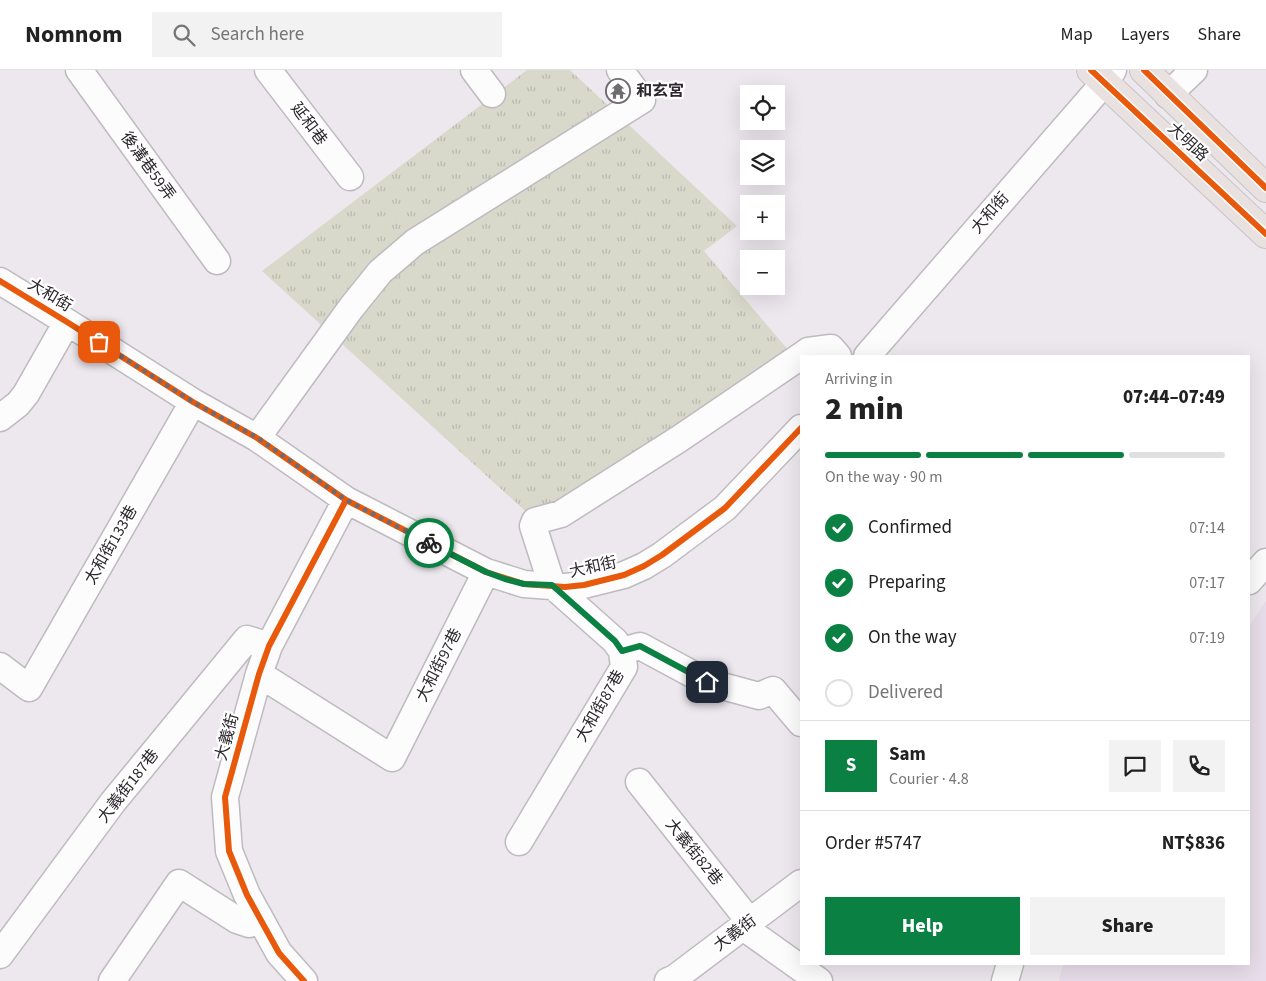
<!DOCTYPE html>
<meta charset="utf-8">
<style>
:root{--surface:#fff;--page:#f2f2f2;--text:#222;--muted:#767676;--line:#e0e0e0;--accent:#0b8043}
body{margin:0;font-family:"Source Sans 3","Noto Sans TC",sans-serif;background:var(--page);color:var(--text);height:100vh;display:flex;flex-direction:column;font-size:19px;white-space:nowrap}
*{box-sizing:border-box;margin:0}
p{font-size:16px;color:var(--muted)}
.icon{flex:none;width:28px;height:28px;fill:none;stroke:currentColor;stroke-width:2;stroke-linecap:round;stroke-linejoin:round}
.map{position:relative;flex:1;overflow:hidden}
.drawer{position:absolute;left:800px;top:285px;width:450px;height:610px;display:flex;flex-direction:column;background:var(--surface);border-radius:0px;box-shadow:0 5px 20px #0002}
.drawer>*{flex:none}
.tools{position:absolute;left:740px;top:15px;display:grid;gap:10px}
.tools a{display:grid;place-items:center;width:45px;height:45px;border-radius:0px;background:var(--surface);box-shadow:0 5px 20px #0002;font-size:25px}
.pin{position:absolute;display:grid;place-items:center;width:42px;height:42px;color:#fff;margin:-21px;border-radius:10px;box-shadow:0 2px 8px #0006}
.courier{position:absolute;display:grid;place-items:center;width:50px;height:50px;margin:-25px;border:4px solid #0b8043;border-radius:50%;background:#fff;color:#222;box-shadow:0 1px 6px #0007}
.head em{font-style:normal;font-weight:800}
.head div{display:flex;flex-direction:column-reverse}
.head{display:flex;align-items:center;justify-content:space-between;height:85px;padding:0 25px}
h1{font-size:32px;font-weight:800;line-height:38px}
.bar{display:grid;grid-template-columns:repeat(4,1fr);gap:8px 5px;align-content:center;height:60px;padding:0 25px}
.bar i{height:6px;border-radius:4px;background:var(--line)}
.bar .selected{background:var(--accent)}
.bar p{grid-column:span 4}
.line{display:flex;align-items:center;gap:12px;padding:0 25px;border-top:1px solid var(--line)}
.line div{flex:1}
.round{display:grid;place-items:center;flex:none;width:52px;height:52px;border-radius:0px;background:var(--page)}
ol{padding:0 25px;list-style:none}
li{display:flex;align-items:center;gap:15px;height:55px}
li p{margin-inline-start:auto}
li .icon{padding:5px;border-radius:50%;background:var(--accent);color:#fff;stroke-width:4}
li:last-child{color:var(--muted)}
li i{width:28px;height:28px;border:2px solid var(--line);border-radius:50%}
.action{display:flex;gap:10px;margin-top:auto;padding:10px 25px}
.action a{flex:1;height:58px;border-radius:0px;background:var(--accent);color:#fff;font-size:20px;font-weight:800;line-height:58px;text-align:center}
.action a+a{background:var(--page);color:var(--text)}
header{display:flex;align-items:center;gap:30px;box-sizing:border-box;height:70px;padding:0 25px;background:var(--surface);border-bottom:1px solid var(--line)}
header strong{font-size:24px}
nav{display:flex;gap:28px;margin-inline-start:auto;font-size:18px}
.search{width:350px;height:45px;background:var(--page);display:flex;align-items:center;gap:12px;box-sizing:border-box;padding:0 18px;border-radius:0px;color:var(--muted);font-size:19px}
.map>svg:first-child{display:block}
</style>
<header>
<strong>Nomnom</strong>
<div class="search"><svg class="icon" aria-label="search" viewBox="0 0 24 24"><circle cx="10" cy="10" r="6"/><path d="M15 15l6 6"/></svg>Search here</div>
<nav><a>Map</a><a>Layers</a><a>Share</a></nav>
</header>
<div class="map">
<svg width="1266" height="911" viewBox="0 0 1266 911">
<defs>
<pattern id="grass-tufts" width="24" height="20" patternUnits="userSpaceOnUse" patternTransform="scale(1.25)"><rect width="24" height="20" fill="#d8d8cb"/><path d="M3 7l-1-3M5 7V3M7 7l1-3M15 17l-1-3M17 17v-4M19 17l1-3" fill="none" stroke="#bab9af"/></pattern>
</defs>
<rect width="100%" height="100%" fill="#ede8ee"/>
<path fill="#e8deeb" d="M1266,531v380h-207l4,-17h186v-338z"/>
<path fill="url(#grass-tufts)" d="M527,0h43l167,156 -33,25 97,114 -255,165 -284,-259z"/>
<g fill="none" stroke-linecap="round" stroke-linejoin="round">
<defs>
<path id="minor" d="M79,0l138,191
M268,0l82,107
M474,0l18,24
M1168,25l26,-25
M0,211l67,41 126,80 64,36 89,62 140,72 38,12 41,3 19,-2 40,-10 20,-9 18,-11 63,-47 76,-80
M801,286l7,-5 23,-3 7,8
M867,286l237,-273 9,-13
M0,348l18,-14 8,-10 41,-72
M257,368l94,-130 29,-36 35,-30 227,-142 -22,-30
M1249,511l17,-19
M622,581l18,-5 67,36 52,14 14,-6 28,33
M0,596l29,22 164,-286
M259,604l133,84 94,-186
M639,712l111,140
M519,772l105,-175 -2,-16 -7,-10 -63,-56 -19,-59 2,-5 26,-7 118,-75 122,-83
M743,857l76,54
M0,885l113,-153 134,-163 22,7
M112,911l67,-98 58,37 12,4 10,-8
M304,911l-25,-28 -32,-58 -18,-44 -4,-54 34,-123 10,-28 77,-146
M668,911l7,-3 126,-95
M1005,911l5,-17"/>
<path id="major" d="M1091,0l175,164
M1144,0l122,118"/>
</defs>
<use href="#minor" stroke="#bebabf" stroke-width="29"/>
<use href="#major" stroke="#c6c4c7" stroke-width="30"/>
<use href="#minor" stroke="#fcfcfc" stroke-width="26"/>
<use href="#major" stroke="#e9e1e0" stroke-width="28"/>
<defs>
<path id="cycleway" d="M1091,0l175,164
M1144,0l122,118
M0,211l67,41 126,80 64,36 89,62 140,72 38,12 41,3 19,-2 40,-10 20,-9 18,-11 63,-47 76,-80
M304,911l-25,-28 -32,-58 -18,-44 -4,-54 34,-123 10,-28 77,-146"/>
</defs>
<use href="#cycleway" stroke="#fff" stroke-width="9"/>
<use href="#cycleway" stroke="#e8590c" stroke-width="6"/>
</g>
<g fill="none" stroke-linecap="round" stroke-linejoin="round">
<path stroke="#706b71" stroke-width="5" stroke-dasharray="0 9" d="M99,272l94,60 65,36 88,62 83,43"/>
<path stroke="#0b8043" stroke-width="6" d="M429,473l57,29 19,7 19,5 28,1 63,56 7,10 18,-5 67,36"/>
</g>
<defs>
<symbol id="temple-ring" viewBox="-11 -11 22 22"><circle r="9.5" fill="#fff" stroke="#706b71" stroke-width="1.5"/><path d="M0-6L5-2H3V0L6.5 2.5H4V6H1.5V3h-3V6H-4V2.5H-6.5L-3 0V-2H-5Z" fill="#706b71"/></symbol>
</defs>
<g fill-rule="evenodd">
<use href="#temple-ring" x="604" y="7" width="28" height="28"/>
</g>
<g text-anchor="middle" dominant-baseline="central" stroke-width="4.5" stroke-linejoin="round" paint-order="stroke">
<g font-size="16" font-weight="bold" fill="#2c282d" stroke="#fff" text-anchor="start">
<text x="636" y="21">和玄宮</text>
</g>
<g font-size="16" fill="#2c282d" stroke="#fff">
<text transform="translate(309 54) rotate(53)">延和巷</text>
<text transform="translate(1188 72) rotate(43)">大明路</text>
<text transform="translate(148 96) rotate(54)">後溝巷59弄</text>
<text transform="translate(990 143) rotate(-49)">大和街</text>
<text transform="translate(50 225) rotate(31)">大和街</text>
<text transform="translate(111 475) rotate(-60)">太和街133巷</text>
<text transform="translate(593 497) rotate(-12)">大和街</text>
<text transform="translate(439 595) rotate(-63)">大和街97巷</text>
<text transform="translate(600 636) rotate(-60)">大和街87巷</text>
<text transform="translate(227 667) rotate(-75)">大義街</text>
<text transform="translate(128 716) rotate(-52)">大義街187巷</text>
<text transform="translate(694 782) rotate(51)">大義街82巷</text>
<text transform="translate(735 863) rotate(-37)">大義街</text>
</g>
</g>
</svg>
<div class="tools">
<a><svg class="icon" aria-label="locate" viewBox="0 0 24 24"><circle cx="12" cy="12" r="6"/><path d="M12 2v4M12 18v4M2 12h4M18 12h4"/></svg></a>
<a><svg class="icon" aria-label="layers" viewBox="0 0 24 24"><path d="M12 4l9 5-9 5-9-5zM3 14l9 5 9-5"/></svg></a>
<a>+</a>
<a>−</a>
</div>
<div class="pin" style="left:99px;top:272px;background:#ea580c"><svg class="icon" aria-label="bag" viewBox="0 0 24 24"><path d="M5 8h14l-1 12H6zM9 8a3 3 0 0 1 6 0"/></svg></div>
<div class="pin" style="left:707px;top:612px;background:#1f2937"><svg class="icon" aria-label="home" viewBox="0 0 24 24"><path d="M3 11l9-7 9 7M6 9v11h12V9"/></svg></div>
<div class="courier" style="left:429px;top:473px"><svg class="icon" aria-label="bike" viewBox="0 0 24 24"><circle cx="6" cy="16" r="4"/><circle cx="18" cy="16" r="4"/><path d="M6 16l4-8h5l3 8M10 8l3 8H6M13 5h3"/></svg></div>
<section class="drawer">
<div class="head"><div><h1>2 min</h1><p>Arriving in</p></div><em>07:44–07:49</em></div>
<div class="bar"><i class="selected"></i><i class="selected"></i><i class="selected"></i><i></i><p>On the way · 90 m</p></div>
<ol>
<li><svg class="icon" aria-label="check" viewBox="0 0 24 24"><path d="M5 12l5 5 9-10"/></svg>Confirmed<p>07:14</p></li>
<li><svg class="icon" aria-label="check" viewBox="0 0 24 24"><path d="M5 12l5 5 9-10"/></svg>Preparing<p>07:17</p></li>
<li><svg class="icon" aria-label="check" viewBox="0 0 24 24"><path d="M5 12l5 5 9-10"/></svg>On the way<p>07:19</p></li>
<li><i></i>Delivered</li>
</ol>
<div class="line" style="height:90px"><b class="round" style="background:var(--accent);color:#fff">S</b><div><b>Sam</b><p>Courier · 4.8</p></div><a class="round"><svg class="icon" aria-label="chat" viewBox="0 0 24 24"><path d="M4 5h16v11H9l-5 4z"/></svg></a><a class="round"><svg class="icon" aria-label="phone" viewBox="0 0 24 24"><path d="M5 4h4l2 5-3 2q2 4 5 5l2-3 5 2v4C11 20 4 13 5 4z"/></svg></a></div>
<div class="line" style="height:65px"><div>Order #5747</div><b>NT$836</b></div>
<div class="action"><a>Help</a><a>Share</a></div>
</section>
</div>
